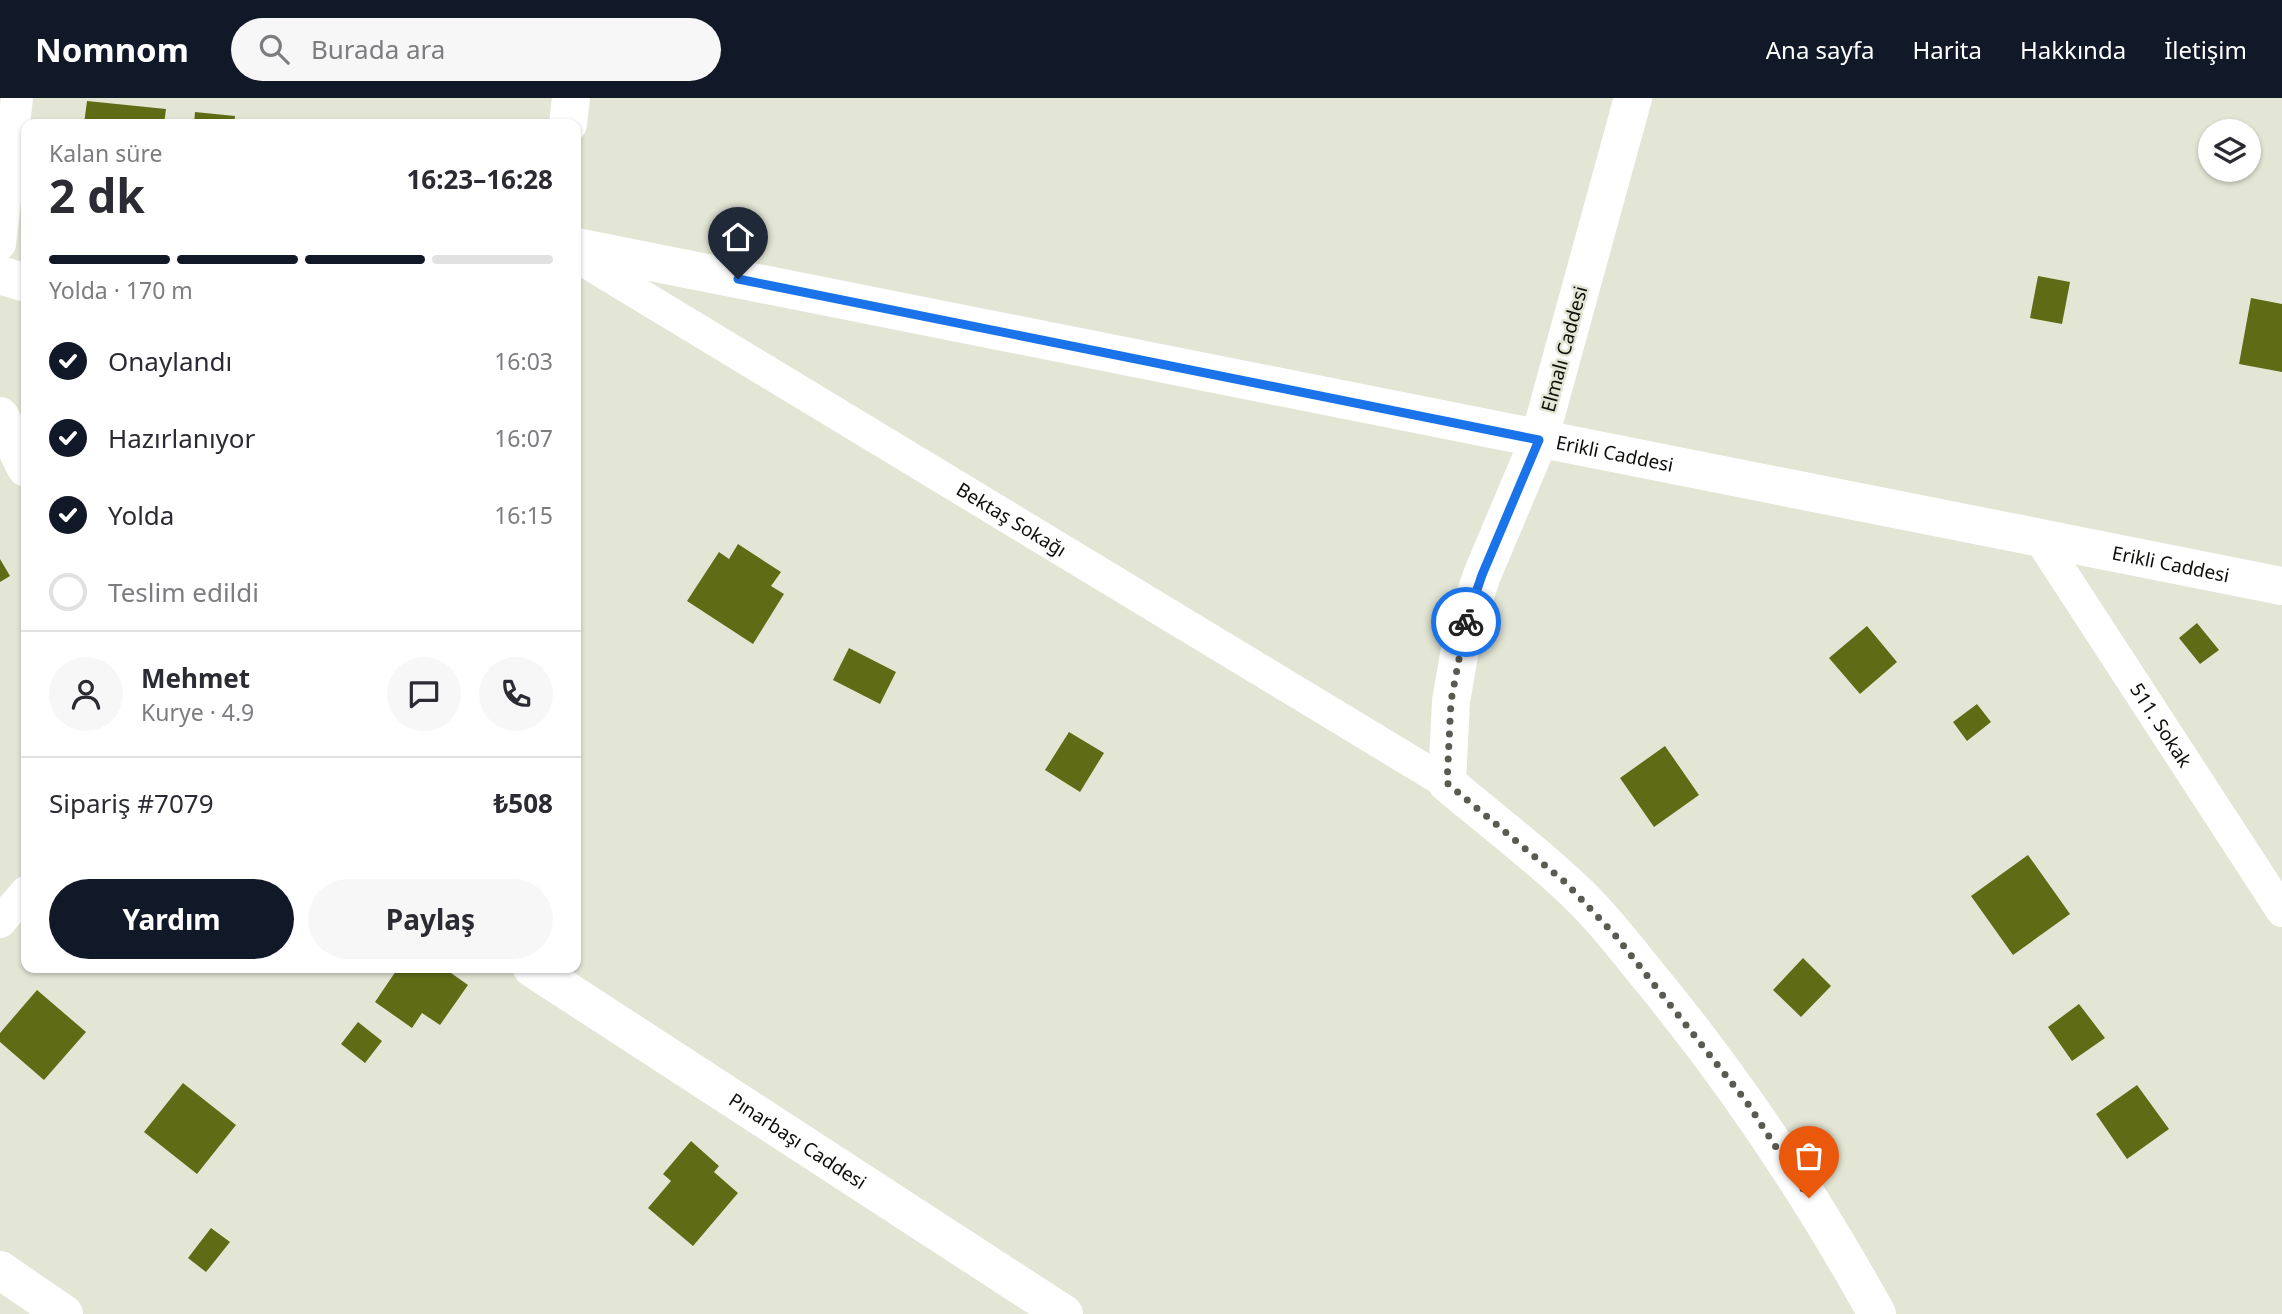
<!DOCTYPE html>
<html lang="tr">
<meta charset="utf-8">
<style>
:root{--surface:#fff;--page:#f7f7f7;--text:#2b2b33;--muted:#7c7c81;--line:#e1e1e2;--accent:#111827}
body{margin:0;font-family:"Noto Sans",sans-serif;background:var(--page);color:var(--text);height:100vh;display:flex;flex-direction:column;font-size:26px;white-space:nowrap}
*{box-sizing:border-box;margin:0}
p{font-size:23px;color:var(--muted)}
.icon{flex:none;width:38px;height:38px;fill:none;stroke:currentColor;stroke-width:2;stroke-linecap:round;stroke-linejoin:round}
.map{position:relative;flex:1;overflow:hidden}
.drawer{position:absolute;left:21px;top:21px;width:560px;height:854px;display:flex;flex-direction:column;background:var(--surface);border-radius:14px;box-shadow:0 2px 5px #0004}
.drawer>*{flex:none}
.controls{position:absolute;left:2198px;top:21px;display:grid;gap:14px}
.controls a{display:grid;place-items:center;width:63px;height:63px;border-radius:50%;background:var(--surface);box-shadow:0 2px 5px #0004;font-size:35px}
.pin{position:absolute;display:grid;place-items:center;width:60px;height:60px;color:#fff;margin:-72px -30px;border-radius:50% 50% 50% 0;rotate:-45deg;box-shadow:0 0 7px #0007}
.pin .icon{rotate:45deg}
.courier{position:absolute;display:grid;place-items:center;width:70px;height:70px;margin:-35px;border:5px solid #1a73e8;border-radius:50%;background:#fff;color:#222;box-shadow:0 2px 9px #0007}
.head em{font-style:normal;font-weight:700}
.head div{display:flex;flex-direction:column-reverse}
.head{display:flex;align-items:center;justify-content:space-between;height:119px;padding:0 28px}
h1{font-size:46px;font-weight:700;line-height:52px}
.bar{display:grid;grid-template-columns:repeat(4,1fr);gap:10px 7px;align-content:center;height:84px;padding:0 28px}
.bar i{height:9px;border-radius:5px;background:var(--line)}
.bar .on{background:var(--accent)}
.bar p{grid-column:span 4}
.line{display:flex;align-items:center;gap:18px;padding:0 28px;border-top:2px solid var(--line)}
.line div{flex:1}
.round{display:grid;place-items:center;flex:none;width:74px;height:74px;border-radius:37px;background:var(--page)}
ol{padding:0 28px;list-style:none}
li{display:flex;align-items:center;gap:21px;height:77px}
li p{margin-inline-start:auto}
li .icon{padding:7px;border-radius:50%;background:var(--accent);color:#fff;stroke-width:4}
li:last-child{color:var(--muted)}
li i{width:38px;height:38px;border:4px solid var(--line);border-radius:50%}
.cta{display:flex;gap:14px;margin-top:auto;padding:14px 28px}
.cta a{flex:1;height:80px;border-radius:42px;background:var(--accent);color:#fff;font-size:28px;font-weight:700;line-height:80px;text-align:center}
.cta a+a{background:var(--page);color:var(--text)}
header{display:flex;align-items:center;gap:42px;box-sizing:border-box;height:98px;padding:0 35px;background:var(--accent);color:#fff}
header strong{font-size:33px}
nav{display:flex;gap:38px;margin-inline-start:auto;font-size:24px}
.search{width:490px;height:63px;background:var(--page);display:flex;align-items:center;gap:18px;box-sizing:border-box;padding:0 24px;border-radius:38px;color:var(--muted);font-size:26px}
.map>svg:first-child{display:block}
</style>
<header>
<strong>Nomnom</strong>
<div class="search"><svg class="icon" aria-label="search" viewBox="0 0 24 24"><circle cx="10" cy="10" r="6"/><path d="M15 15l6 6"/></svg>Burada ara</div>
<nav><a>Ana sayfa</a><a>Harita</a><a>Hakkında</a><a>İletişim</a></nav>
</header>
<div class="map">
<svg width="2282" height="1216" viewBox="0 0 2282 1216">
<rect width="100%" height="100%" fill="#e3e6d5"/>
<path fill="#606c15" d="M87,3l79,8 -2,15h-80z
M195,14l40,4 -1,8h-40z
M2038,178l32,6 -8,42 -32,-6z
M2251,200l31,6v68l-43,-8z
M738,446l43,28 -10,14 13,8 -31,50 -66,-43 32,-49 10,7z
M0,461l10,17 -10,6z
M2197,525l22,27 -19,14 -21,-26z
M1867,528l30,36 -37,32 -31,-36z
M849,550l47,24 -16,32 -47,-24z
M1977,606l14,18 -24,19 -14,-19z
M1069,634l35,21 -24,39 -35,-22z
M1665,648l34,49 -45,32 -34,-49z
M2028,757l42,59 -57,41 -42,-59z
M1803,860l28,28 -30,31 -28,-27z
M398,870h46l24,17 -28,40 -18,-12 -10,15 -37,-26z
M37,892l49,42 -42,48 -44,-38v-9z
M2079,906l26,34 -33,23 -24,-34z
M358,924l24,19 -17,22 -24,-19z
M183,985l53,42 -39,49 -53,-42z
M2137,987l32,44 -42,30 -31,-45z
M691,1043l28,25 -5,6 24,21 -45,53 -45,-38 23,-27 -8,-7z
M211,1130l19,14 -24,30 -18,-14z"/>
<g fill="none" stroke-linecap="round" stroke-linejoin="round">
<g stroke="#fff" stroke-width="32">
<path d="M0,146l17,-146"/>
<path id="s1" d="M576,158l871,527"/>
<path id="s2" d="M2040,441l242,372"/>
<path d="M0,824l26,-30"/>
</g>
<g stroke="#fff" stroke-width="38">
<path d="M1633,0l-94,342 -57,135 -19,57 -12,69 -4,82c39,33 80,64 118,99 34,30 62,68 91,103 84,103 157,213 221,329"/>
<path d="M568,26l3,-26"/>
<path id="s3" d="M576,149l1706,339"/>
<path d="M0,177l26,8"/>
<path d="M0,318l26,52"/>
<path id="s4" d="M532,870l532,346"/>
<path d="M0,1172l64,44"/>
</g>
</g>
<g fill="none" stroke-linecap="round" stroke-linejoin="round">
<path stroke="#595a51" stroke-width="7" stroke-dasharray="0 12.6" d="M1466,524l-15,79 -4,82 119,100 49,52 131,166 63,97"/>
<path stroke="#1a73e8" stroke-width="9" d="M738,181l801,161 -57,135 -16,47"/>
</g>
<g text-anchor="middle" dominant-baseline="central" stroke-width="5" stroke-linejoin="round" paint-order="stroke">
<g font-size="19" fill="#0e0f0a" stroke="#e3e6d5">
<text transform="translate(1564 251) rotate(-75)">Elmalı Caddesi</text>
<text stroke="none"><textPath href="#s3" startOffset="1059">Erikli Caddesi</textPath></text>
<text stroke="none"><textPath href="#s1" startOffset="509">Bektaş Sokağı</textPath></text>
<text stroke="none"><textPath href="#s3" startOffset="1626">Erikli Caddesi</textPath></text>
<text stroke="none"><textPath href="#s2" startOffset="222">511. Sokak</textPath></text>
<text stroke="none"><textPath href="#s4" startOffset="317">Pınarbaşı Caddesi</textPath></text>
</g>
</g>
</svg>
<div class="controls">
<a><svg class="icon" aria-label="layers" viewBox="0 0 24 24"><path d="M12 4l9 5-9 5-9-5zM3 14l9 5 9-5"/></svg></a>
</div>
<div class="pin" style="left:1809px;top:1100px;background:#ea580c"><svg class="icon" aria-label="bag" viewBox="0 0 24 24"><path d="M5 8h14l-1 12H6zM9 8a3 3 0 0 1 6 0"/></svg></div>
<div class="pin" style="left:738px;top:181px;background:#1f2937"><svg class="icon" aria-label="home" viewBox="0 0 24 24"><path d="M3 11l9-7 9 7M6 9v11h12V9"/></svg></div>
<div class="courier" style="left:1466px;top:524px"><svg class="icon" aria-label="bike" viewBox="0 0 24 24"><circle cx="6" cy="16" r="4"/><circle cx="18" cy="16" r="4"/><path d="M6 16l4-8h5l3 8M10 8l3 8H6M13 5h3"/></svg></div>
<section class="drawer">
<div class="head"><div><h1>2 dk</h1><p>Kalan süre</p></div><em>16:23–16:28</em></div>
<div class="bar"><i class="on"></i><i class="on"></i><i class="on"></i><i></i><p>Yolda · 170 m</p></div>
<ol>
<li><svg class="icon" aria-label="check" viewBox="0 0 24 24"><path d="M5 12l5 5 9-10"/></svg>Onaylandı<p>16:03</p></li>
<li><svg class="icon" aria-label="check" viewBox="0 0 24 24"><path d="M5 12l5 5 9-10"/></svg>Hazırlanıyor<p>16:07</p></li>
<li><svg class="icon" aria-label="check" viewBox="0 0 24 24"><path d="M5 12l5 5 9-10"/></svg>Yolda<p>16:15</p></li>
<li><i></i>Teslim edildi</li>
</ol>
<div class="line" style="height:126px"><a class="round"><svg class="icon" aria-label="person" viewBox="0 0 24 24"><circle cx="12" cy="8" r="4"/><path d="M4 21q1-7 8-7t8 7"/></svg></a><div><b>Mehmet</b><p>Kurye · 4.9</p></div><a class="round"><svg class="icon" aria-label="chat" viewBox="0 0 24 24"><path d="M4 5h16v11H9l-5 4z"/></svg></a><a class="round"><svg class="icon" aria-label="phone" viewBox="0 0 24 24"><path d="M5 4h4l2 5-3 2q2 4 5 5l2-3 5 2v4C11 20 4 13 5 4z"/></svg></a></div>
<div class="line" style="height:91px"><div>Sipariş #7079</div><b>₺508</b></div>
<div class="cta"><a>Yardım</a><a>Paylaş</a></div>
</section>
</div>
